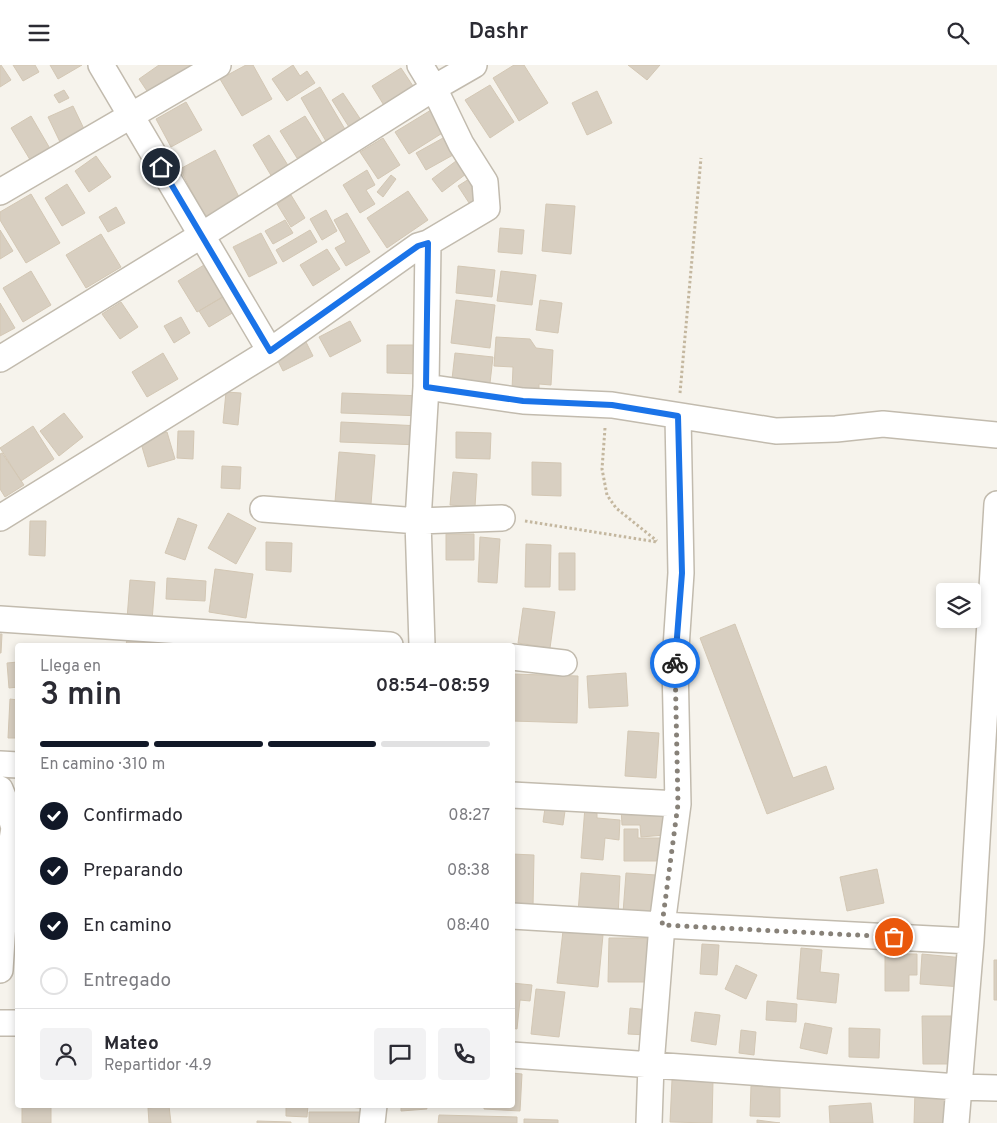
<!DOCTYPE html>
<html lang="es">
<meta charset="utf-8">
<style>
:root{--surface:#fff;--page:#f2f2f3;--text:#2b2b33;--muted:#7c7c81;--line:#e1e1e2;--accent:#111827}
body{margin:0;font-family:Overpass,sans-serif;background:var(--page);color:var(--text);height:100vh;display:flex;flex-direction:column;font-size:19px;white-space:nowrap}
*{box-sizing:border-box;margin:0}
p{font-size:16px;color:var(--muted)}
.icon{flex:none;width:28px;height:28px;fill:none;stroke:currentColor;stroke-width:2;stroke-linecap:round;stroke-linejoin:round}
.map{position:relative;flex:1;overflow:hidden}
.drawer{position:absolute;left:15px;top:578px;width:500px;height:465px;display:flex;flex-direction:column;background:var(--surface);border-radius:5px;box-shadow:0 2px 8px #0003}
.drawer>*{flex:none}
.tools{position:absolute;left:936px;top:518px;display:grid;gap:10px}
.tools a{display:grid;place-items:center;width:45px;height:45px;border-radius:5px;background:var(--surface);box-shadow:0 2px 8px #0003;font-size:25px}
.pin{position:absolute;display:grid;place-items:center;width:42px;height:42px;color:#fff;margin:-21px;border:2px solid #fff;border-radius:50%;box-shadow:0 1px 5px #0007}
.courier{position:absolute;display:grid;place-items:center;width:50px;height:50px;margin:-25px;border:4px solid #1a73e8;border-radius:50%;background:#fff;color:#222;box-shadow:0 1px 6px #0007}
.overview em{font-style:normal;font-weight:600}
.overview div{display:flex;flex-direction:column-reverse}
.overview{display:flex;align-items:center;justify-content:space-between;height:85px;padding:0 25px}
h1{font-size:32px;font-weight:600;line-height:38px}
.bar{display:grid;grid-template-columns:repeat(4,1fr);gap:8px 5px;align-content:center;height:60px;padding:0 25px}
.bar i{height:6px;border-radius:4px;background:var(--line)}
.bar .current{background:var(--accent)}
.bar p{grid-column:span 4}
.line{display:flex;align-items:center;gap:12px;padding:0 25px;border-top:1px solid var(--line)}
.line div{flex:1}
.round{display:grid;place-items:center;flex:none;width:52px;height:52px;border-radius:5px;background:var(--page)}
ol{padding:0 25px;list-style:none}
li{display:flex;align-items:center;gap:15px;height:55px}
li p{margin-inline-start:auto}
li .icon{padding:5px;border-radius:50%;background:var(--accent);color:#fff;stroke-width:4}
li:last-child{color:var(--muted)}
li i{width:28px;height:28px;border:2px solid var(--line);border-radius:50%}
header{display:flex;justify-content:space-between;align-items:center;height:65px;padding:0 25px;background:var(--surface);font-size:22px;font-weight:600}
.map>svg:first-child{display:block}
</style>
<header><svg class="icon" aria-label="menu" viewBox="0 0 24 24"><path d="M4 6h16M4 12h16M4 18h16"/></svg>Dashr<svg class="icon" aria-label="search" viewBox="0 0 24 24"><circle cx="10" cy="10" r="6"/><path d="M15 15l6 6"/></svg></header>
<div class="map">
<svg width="997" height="1058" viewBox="0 0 997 1058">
<rect width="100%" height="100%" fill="#f6f3ec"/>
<path fill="#d8cfc1" stroke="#d3c7b4" d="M0,0h1l10,15 -11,7z
M13,0h22l4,7 -16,9z
M50,0h32l-24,14z
M159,0h39l-47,32 -12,-18z
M246,0h7l19,34 -30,17 -22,-37z
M293,0l7,11 7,-5 8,12 -28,18 -15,-22z
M514,0h10l24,38 -29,18 -26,-43z
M628,0h32l-13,15z
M401,3l14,21 -30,18 -13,-21z
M490,20l24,37 -24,16 -25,-38z
M320,22l26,44 -19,12 -26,-45z
M64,25l5,8 -10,5 -5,-8z
M597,26l15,32 -25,12 -15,-32z
M343,28l18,27 -12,7 -17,-27z
M186,37l16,28 -31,17 -15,-28z
M73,41l12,25 -25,11 -12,-25z
M431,45l13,22 -35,22 -14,-22z
M31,51l21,36 -20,11 -21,-35z
M305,51l17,27 -25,15 -17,-27z
M269,70l20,32 -17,10 -19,-32z
M383,73l17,27 -22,14 -18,-27z
M443,73l10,17 -27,15 -10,-17z
M215,85l25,49 -35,18 -25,-48z
M96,91l15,21 -22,15 -14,-21z
M456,96l10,13 -24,18 -10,-13z
M367,105l8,15 -9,5 9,14 -15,9 -17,-28z
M391,110l5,4 -13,18 -6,-5z
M469,114l14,23 -10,7 -15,-23z
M67,119l18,29 -23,13 -17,-28z
M408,126l20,29 -41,28 -20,-30z
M31,129l29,49 -34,20 -26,-43v-8z
M291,130l14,23 -14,9 -14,-23z
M546,139l29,2 -4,48 -29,-3z
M116,142l9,16 -17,9 -9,-15z
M326,145l11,21 -15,9 -12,-21z
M347,148l23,39 -24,14 -11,-18 11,-6 -12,-22z
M285,155l8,13 -20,11 -8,-13z
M500,163l24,2 -2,24 -24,-2z
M0,165l13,21 -13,8z
M310,165l7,12 -34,20 -7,-12z
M261,168l16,30 -28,14 -16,-30z
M101,169l20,33 -35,21 -20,-33z
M327,184l13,20 -27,17 -13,-21z
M204,200l19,32 -26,15 -19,-31z
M458,201l37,4 -3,27 -36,-4z
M31,206l20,34 -28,17 -20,-34z
M501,206l35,4 -4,30 -35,-4z
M224,231l10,16 -25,15 -10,-16z
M456,235l39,5 -5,43 -39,-5z
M540,235l22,3 -4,30 -22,-3z
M121,237l17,25 -18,12 -18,-25z
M0,238l15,25 -15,8z
M181,252l9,16 -16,10 -10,-17z
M350,256l11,20 -31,16 -11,-20z
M496,272l34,2 6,9 17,2 -2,35 -12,-1v8l-27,-2 1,-23 -19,-1z
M306,277l7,14 -30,15 -7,-14z
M387,280h34v29l-34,-1z
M163,288l15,26 -31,18 -15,-25z
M455,288l38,4 -3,26 -38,-4z
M226,327l15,1 -3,32 -15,-2z
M342,328l81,3v20l-82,-3z
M64,348l19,24 -24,19 -19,-25z
M341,357l79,4v19l-80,-3z
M33,361l21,33 -33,22 -21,-33z
M178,366h16l-1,28 -16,-1z
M167,367l8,27 -27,8 -8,-27z
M456,367l35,1 -1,26 -34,-1z
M339,387l36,3 -4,49 -36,-2z
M2,388l22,32 -19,12 -5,-8v-35z
M532,397l29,1v33l-29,-1z
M222,401l19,1 -1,22 -19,-1z
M453,407l24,2 -2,33 -25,-2z
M228,448l28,15 -20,36 -28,-16z
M178,453l19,7 -12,35 -20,-7z
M30,456h16l-1,35 -16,-1z
M446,469h28v26h-28z
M480,472l20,2 -3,44 -19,-1z
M266,477l26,1 -1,29 -25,-2z
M526,479l25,1 -1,42h-25z
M559,488h16v37h-16z
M215,504l38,5 -7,44 -37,-6z
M167,513l39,3 -1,20 -39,-2z
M130,515l25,2 -3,39 -25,-2z
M523,543l32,4 -5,36 -32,-5z
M735,559l58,154 33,-12 8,23 -67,25 -67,-176z
M128,568l27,4 -1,8h-28z
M0,569h2l-1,19h-1z
M18,597v25l-9,1 -2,-25z
M626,608l2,33 -39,2 -2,-32z
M512,609l66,2 -1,47 -65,-2z
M10,634l8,1v38h-10z
M628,666l31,2 -3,45 -31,-2z
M585,742h12v11l23,2 -1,20 -14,-2 -2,22 -22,-2z
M545,743l20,3 -2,14 -20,-3z
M621,743l43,5 1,22 -24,2 -1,-12h-18z
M624,764h14v9h24v23h-38z
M512,789l22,1 -1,52 -21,-1z
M877,804l7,34 -37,8 -7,-34z
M581,808l39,3 -2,40 -40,-3z
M626,808l30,2 -2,39 -31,-1z
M563,866l40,4 -5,52 -41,-4z
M609,873h42v44h-43z
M702,879l17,1 -2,30 -17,-1z
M801,883l21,2 -2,22 19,2 -3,29 -39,-4z
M885,889h32v21h-8v16h-24z
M922,889l42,4 -2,29 -42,-3z
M994,895h3v40h-3z
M736,900l21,10 -11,24 -21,-10z
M512,918l20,2 -2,16 -10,-1 -3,29 -5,-1z
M536,924l29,3 -6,45 -28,-3z
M767,936l30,3 -1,18 -30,-2z
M630,943l19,2 -2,25 -19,-1z
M695,947l25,3 -4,30 -25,-4z
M922,951h29l2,48h-30z
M805,958l27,5 -5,26 -27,-6z
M849,963l31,1 -1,29 -30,-1z
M741,965l15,2 -2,23 -15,-2z
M512,1008l10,1 -2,37 -36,-2v-4h28z
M672,1015l41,1 -1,42 -42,-1z
M751,1021l29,1v30l-30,-1z
M915,1027l34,2 -1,29h-34z
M871,1038l2,20h-43l-1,-17z
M22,1040h29v18h-29z
M286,1040h22l-1,12 -21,-1z
M330,1040h40l-1,4z
M401,1040h25l1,4 -26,2z
M169,1041l2,17h-22l-1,-15z
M309,1047h51v11h-51z
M439,1050l78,2v6h-79z
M524,1054l34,1v3h-34z
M757,1055l23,3h-23z
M257,1056l34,1v1h-34z"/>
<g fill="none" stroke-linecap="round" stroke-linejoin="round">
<defs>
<path id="minor" d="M101,0l169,286
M420,0l14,23 27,56 24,38 2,26 -59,35
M0,127l218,-127
M0,294l202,-124 232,-147 40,-23
M426,322l97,14 89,4 164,26 60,-2 47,-5 114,11
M263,444l155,12 84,-3
M0,453l270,-167 148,-105 10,-3 -2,144 -8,134 4,124
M0,554l390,26
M512,592l52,6
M0,699l18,1
M0,724l10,25 4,14 -8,48 -6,94
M512,730l166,9
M512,851l150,9 309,16
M0,958h18
M512,990l446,32 39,1
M372,1058l2,-18
M649,1058l2,-58 11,-140 16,-121 -3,-141 6,-90 -3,-157
M956,1058l15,-182 26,-437"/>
</defs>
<use href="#minor" stroke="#c2bbae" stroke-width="28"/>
<path stroke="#c4b79f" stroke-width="3" stroke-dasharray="2.5 2.5" stroke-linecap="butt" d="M680,328l21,-235
M605,363l-3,41 5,26 9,13 41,33
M525,456l132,21"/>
<use href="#minor" stroke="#fff" stroke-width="25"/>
</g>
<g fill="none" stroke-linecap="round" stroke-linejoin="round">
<path stroke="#878178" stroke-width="5" stroke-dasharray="0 9" d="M675,598l3,141 -16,121 232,12"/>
<path stroke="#1a73e8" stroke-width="6" d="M161,102l109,184 148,-105 10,-3 -2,144 97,14 89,4 66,11 4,157 -7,90"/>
</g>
</svg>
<div class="tools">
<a><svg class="icon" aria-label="layers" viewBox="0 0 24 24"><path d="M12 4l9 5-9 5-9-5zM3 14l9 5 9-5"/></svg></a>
</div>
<div class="pin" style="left:894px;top:872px;background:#ea580c"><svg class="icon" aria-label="bag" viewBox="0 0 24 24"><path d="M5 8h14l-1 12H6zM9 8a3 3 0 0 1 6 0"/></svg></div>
<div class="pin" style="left:161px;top:102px;background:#1f2937"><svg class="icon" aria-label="home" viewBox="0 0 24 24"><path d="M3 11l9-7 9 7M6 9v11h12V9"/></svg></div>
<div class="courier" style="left:675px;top:598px"><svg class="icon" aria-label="bike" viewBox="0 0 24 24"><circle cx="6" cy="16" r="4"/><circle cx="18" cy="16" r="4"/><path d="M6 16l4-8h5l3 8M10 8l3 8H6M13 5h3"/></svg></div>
<section class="drawer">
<div class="overview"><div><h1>3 min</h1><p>Llega en</p></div><em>08:54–08:59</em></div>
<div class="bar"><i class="current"></i><i class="current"></i><i class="current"></i><i></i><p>En camino · 310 m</p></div>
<ol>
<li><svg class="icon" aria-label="check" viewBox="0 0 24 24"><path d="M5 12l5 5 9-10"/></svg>Confirmado<p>08:27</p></li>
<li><svg class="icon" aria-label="check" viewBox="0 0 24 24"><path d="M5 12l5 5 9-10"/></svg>Preparando<p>08:38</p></li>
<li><svg class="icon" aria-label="check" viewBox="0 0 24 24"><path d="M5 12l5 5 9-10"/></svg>En camino<p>08:40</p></li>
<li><i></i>Entregado</li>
</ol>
<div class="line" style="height:90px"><a class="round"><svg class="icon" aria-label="person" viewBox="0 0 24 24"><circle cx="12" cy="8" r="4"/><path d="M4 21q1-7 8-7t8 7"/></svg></a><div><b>Mateo</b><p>Repartidor · 4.9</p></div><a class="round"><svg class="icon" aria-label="chat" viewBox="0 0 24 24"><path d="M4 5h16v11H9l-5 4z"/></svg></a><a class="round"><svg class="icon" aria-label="phone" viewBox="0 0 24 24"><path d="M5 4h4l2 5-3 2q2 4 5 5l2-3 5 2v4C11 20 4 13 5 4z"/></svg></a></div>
</section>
</div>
